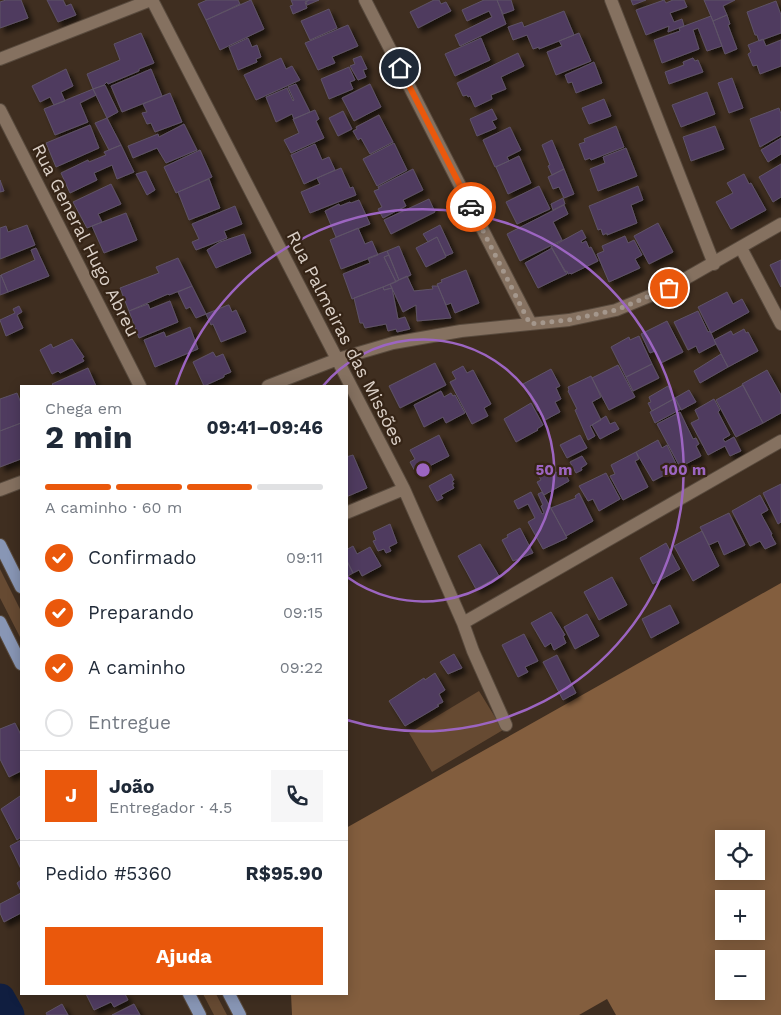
<!DOCTYPE html>
<html lang="pt">
<meta charset="utf-8">
<style>
:root{--surface:#fff;--page:#f6f6f7;--text:#1f2937;--muted:#747a83;--line:#e0e1e3;--accent:#ea580c}
body{margin:0;font-family:"Work Sans",sans-serif;background:var(--page);color:var(--text);height:100vh;display:flex;flex-direction:column;font-size:19px;white-space:nowrap}
*{box-sizing:border-box;margin:0}
p{font-size:16px;color:var(--muted)}
.icon{flex:none;width:28px;height:28px;fill:none;stroke:currentColor;stroke-width:2;stroke-linecap:round;stroke-linejoin:round}
.map{position:relative;flex:1;overflow:hidden}
.side{position:absolute;left:20px;top:385px;width:328px;height:610px;display:flex;flex-direction:column;background:var(--surface);border-radius:0px;box-shadow:0 2px 12px #0003}
.side>*{flex:none}
.controls{position:absolute;left:715px;top:830px;display:grid;gap:10px}
.controls a{display:grid;place-items:center;width:50px;height:50px;border-radius:0px;background:var(--surface);box-shadow:0 2px 12px #0003;font-size:25px}
.pin{position:absolute;display:grid;place-items:center;width:42px;height:42px;color:#fff;margin:-21px;border:2px solid #fff;border-radius:50%;box-shadow:0 1px 5px #0007}
.courier{position:absolute;display:grid;place-items:center;width:50px;height:50px;margin:-25px;border:4px solid #ea580c;border-radius:50%;background:#fff;color:#222;box-shadow:0 1px 6px #0007}
.headline em{font-style:normal;font-weight:700}
.headline div{display:flex;flex-direction:column-reverse}
.headline{display:flex;align-items:center;justify-content:space-between;height:85px;padding:0 25px}
h1{font-size:32px;font-weight:700;line-height:38px}
.bar{display:grid;grid-template-columns:repeat(4,1fr);gap:8px 5px;align-content:center;height:60px;padding:0 25px}
.bar i{height:6px;border-radius:4px;background:var(--line)}
.bar .on{background:var(--accent)}
.bar p{grid-column:span 4}
.line{display:flex;align-items:center;gap:12px;padding:0 25px;border-top:1px solid var(--line)}
.line div{flex:1}
.round{display:grid;place-items:center;flex:none;width:52px;height:52px;border-radius:0px;background:var(--page)}
ol{padding:0 25px;list-style:none}
li{display:flex;align-items:center;gap:15px;height:55px}
li p{margin-inline-start:auto}
li .icon{padding:5px;border-radius:50%;background:var(--accent);color:#fff;stroke-width:4}
li:last-child{color:var(--muted)}
li i{width:28px;height:28px;border:2px solid var(--line);border-radius:50%}
.action{display:flex;gap:10px;margin-top:auto;padding:10px 25px}
.action a{flex:1;height:58px;border-radius:0px;background:var(--accent);color:#fff;font-size:20px;font-weight:700;line-height:58px;text-align:center}
.map>svg:first-child{display:block}
</style>
<div class="map">
<svg width="781" height="1015" viewBox="0 0 781 1015">
<defs>
<filter id="shadow"><feDropShadow dx="4.5" dy="4.5" stdDeviation="2.5" flood-color="#0009"/></filter>
</defs>
<rect width="100%" height="100%" fill="#3f2e20"/>
<path fill="#664a32" d="M0,569l21,42v28l-21,-41z
M479,691l24,39 -71,42 -23,-39z
M203,994h13l11,21h-13z"/>
<path fill="#835e3e" fill-rule="evenodd" d="M781,583v432h-165l-9,-16 -28,16h-287l-1,-21h55v-166zM724,839h32v32h-32zM724,899h32v32h-32zM724,959h32v32h-32z"/>
<g fill="none" stroke-linecap="round" stroke-linejoin="round">
<path stroke="#101e40" stroke-width="31" d="M0,999l9,16"/>
</g>
<path fill="#4f3a5f" stroke="#5e5367" filter="url(#shadow)" d="M6,0h15l7,18 -28,10v-26z
M47,0h16l3,6 5,-2 5,11 -18,7z
M207,0h31l2,4 -34,16 -8,-16z
M251,0l13,29 -44,21 -14,-30z
M291,0h18l-4,2 2,6 -14,6 -3,-8 3,-1z
M309,0h10l-12,5 -1,-3z
M434,0h5l2,4 5,-2 5,9 -33,17 -8,-16z
M484,0h13l9,24 -46,22 -5,-11 37,-18 -3,-6 -22,10 -5,-11z
M497,0h14l3,10 -11,4z
M631,0h15l-13,5z
M664,0l2,3 7,-3h11l3,7 -17,6 4,9 8,-3 2,7 -16,6 1,-6 -23,9 -10,-25z
M704,0h31l-12,6 4,9 -14,6z
M776,1l5,14v18l-22,8 -2,-6h-2l-8,-23z
M329,9l8,19 -27,12 -9,-19z
M564,11l10,24 -35,14v-2l-6,2 -6,-14 -14,5 -5,-13 14,-5 2,5z
M727,15l3,9 -2,1 9,24 -12,5 -12,-33z
M711,16l11,30 -15,5 -9,-23 -5,2 6,19 -37,14 -8,-23 26,-9 -1,-3z
M348,25l10,21 -26,11 3,6 -17,7 -13,-27z
M141,33l13,30 -15,6v2l-31,13 -1,-2 -3,3 -11,4 -6,-15 33,-14 -6,-16z
M579,33l12,28 -35,14 -9,-23 15,-6 -3,-5z
M248,38l4,9 5,-2 4,12 -5,2 1,3 -19,8 -9,-23z
M481,38l9,22 -35,16 -10,-22z
M763,39l3,7 15,-6v26l-21,8 -3,-9 -4,1 -5,-12 3,-2 -3,-7z
M518,53l6,13 -23,11 5,12 -15,6 1,4 -17,8 -5,-11 -2,1 -1,-2 -4,1 -6,-13z
M361,56l6,13 -4,1 3,7 -8,3 -8,-14 5,-2 -2,-5z
M281,58l5,11 6,-3 8,14 -44,20 -12,-25z
M693,58l2,3 3,-1 5,12 -34,12 -4,-12 19,-7 -1,-3z
M594,62l8,21 -26,10 -4,-11 -4,1 -3,-8z
M349,67l6,13 -5,2 3,7 -24,10 -8,-20z
M66,69l7,17 -12,6 4,9 -11,4 -4,-8 -10,5 -8,-16z
M151,69l11,27 -40,16 -11,-26z
M732,78l11,30 -14,5 -11,-30z
M296,84l14,28 -16,7 -2,-5 -16,8 -10,-25 21,-9 6,13 1,-1 -6,-13z
M370,84l11,23 -27,14 -12,-23z
M105,85l13,27 -11,6 -14,-29z
M93,89l3,6 -16,8 8,19 -33,13 -11,-26z
M707,92l8,22 -34,13 -9,-22z
M170,93l12,29 -27,10 -4,-9 -4,1 -5,-11 5,-1 -4,-8z
M604,99l7,17 -22,8 -7,-16z
M779,108l2,6v21l-21,12 -10,-28z
M492,109l5,10 -5,2 4,7 -19,8 -7,-17z
M315,110l4,9 -3,2 8,17 -33,15 -7,-13 15,-7 -6,-14z
M343,111l9,18 -14,7 -9,-18z
M379,115l14,27 -23,12 -9,-16 -3,2 -5,-9 4,-2 -1,-2z
M107,118l14,27 -12,5 -14,-27z
M184,124l13,26 -31,13 -9,-15 -24,10 -5,-12 30,-12 1,3z
M90,125l9,23 -43,19 -10,-24z
M616,126l8,21 -33,13 -1,-2 -5,2 -6,-16 6,-2 -1,-3z
M715,126l9,23 -33,12 -8,-24z
M510,127l11,23 -14,7 2,4 -14,6 -12,-27z
M781,138v16l-13,8 -7,-12z
M552,140l12,29 -12,6 -4,-9 2,-1 -8,-20z
M394,143l13,27 -30,16 -14,-27z
M315,144l7,16 7,-3 6,13 -31,14 -13,-29z
M121,145l13,27 -17,7 -5,-14 -18,8 3,7 -27,13 -9,-20 27,-13 1,2 17,-7 -2,-3z
M626,148l11,28 -39,15 -8,-22 15,-6 -2,-6z
M200,150l12,27 -36,16 -12,-26z
M519,156l12,27 -23,11 -12,-27z
M781,164v33l-8,5 -14,-25z
M341,168l9,20 3,-1 3,8 -46,18 -9,-21 19,-8 -3,-6z
M413,169l10,21 -20,10 3,6 -23,12 -5,-9 4,-2 -8,-16 5,-2 -1,-2z
M564,169l10,25 -10,4 -5,-11 -6,2 -5,-12z
M146,171l9,19 -8,5 -11,-21z
M744,174l5,10 2,-1 15,27 -35,19 -15,-27 17,-9 -6,-10z
M209,179l11,29 -31,12 -11,-28z
M0,180l4,11 -4,1z
M111,184l10,20 -23,10 4,8 -15,6 -14,-26z
M539,186l11,23 -33,15 -11,-22z
M638,186l5,14 -12,5 6,18 -30,12v-2l-4,2 -2,-6 -3,1 -9,-24z
M563,198l2,6 -12,6 -2,-6z
M429,199l6,13 -44,22 -7,-14z
M359,200l11,24 -34,13 -11,-26 14,-7 1,2 10,-4 1,1z
M564,205l4,9 -15,8 9,18 -42,21 -13,-27z
M235,206l7,18 -18,7 3,7 -31,12 -4,-8 7,-3 -7,-15z
M126,213l11,27 -33,13 -12,-27z
M658,223l15,29 -24,12 -15,-28z
M27,225l8,20 -35,14v-31l6,-2 2,6z
M440,225l13,28 -7,3 -9,-19 -9,5 -5,-8z
M358,228l7,16 7,-3 6,14 -37,14 -11,-29z
M582,230l4,8 -5,3 1,2 4,-2 3,7 2,-1 7,14 -27,13 -1,-1 -2,1 -1,-3 -2,1 -14,-25z
M244,234l7,19 -35,15 -9,-18 13,-8z
M625,236l3,7 6,-3 8,15 -7,4 5,9 -31,14 -12,-28 7,-3 -2,-5z
M437,237l9,20 -20,10 -10,-19z
M399,246l12,29 -12,5 -12,-29z
M36,248l13,28 -41,16 -7,-17 34,-15 -4,-10z
M552,248l15,26 -29,14 -13,-25z
M387,251l2,4 -5,2 12,25 -44,17 -9,-25 27,-11 -2,-5z
M389,255l10,25 -3,2 -12,-25z
M178,258l14,28 -23,9 -1,-1 -39,17 -9,-23 39,-15 -3,-6z
M781,260v27l-11,-22z
M466,270l13,33 -24,10 -4,-10 -5,2 -9,-21 5,-2 -1,-2z
M1,275l7,17 -8,3v-19z
M407,276l7,15 19,-2 -1,-3h6l13,32 -34,3 -1,-16 -13,7 -13,-28z
M390,284l2,4 -8,2 -1,-3z
M192,286l14,28 -10,4 -6,-11 -4,2 -8,-17z
M383,287l1,3 8,-2 6,31 7,-2 5,12 -13,3 -1,-3 -8,2 -2,-7 -21,4 -2,-5h-3l-6,-25z
M727,292l6,12 9,-5 7,13 -38,21 -13,-26z
M170,301l8,21 -39,16 -10,-27 19,-7 2,5z
M228,305h1l3,7 4,-2 10,22 -25,10 -8,-18 -2,1 -5,-11z
M19,306l3,6 -5,3 6,13 -17,8 -6,-16 15,-7 -2,-4z
M698,311l10,21 2,-1 6,13 -17,9 -3,-7 -8,4 -14,-28z
M667,321l16,31 -22,11 -6,-12 -5,2 -9,-19z
M190,327l8,22 -43,18 -11,-27 20,-8 2,5z
M744,329l2,4 2,-1 10,19 -30,16 -14,-27 17,-9 2,4z
M639,336l13,28 -26,13 -15,-30 18,-10 1,3z
M72,339l12,18 -2,1 2,3 -24,12 -2,-2 -6,3 -12,-24 11,-6 2,4z
M213,352l3,5 7,-3 8,18 -7,3v2l-20,9 -11,-24z
M721,354l7,13 -28,16 -6,-12z
M435,363l11,22 -46,23 -11,-22z
M652,364l7,14 -26,13 -7,-14z
M618,365l17,32 -26,13 -17,-32z
M463,366l4,7 6,-3 18,34 -7,4 4,8 -16,8 -22,-42 6,-3 -4,-7z
M88,368l8,18h-42l-2,-2z
M551,369l9,17 -4,2 5,11 -6,3 5,10 -15,8 -5,-10 -2,1 -15,-27z
M767,370l14,25v18l-18,10 -21,-39z
M591,376l10,21 -9,5 9,18 -11,6 5,10 -7,4 -13,-30 2,-1 -9,-18 1,-1 -1,-3z
M743,385l20,38 -27,14 -20,-37z
M668,386l6,13 -22,12 -4,-8 3,-1 -2,-5z
M689,390l7,12 -15,8 -6,-12z
M441,391l3,6 7,-4 2,3 2,-1 10,18 -19,10 -3,-6 -19,10 -10,-22z
M17,393l4,10v20l-21,8v-32z
M675,398l6,11 -26,14 -5,-11z
M714,399l6,11 -2,2 12,23 -7,4 2,3 9,-5 7,14 -11,5 -5,-10 -17,9 -17,-32 8,-4 -4,-9z
M531,403l12,22 -6,4 1,1 -22,12 -12,-23z
M680,412l13,27 3,-1 3,6 -3,2 5,10 -21,11 -23,-43z
M606,416l4,8 5,-2 4,7 -19,10 -8,-14z
M21,423v36l-21,8v-36z
M439,435l10,21 -33,17 -6,-11 5,-3 -5,-9z
M580,435l7,13 -20,10 -7,-13z
M658,440l4,8 5,-3 11,23 -25,13 -17,-29z
M636,452l3,7 -4,2 13,26 -25,13 -13,-24 5,-2 -4,-9z
M353,455l14,33 -21,9v-40z
M582,456l5,8 -6,4 1,2 -6,3 -6,-11z
M563,469l6,12 -25,14 -7,-13 4,-2 -2,-4 6,-3 2,4z
M606,473l14,26 -21,12 -6,-12 -5,2 -9,-15z
M451,474l3,6 -2,1 2,3h-2l2,4 -13,7 2,3 -6,3 -8,-15z
M781,484v38l-3,2 -15,-31z
M531,492l11,22 2,-1 -3,-7 2,-1 -5,-11 4,-2 25,46 -24,11 -15,-27 7,-4 -7,-14 -10,5 -4,-8z
M579,493l14,28 -27,15 -15,-28 25,-10 -1,-2z
M760,495l8,15 -7,4 11,20 -1,1 5,9 -11,5 -5,-8 -10,5 -18,-35z
M729,513l16,32 -21,10 -6,-14 -9,4 -9,-18z
M390,524l7,19 -8,4 2,4 -5,2 -2,-4 -6,2 -5,-10 3,-1 -3,-8z
M520,528l13,25 -20,8 -11,-21 6,-3 -1,-2z
M702,531l17,35 -26,15 -19,-35z
M666,543l14,26 -27,15 -13,-26z
M480,544l19,32 -23,13 -18,-33z
M353,546l4,8 13,-7 11,19 -19,10 -3,-6 -6,3 -7,-14v-9z
M346,559l7,14 -7,4z
M612,577l15,28 -28,15 -15,-28z
M670,605l9,18 -28,15 -9,-19z
M551,612l14,23 -2,1 3,7 -12,7 -3,-7 -6,4 -14,-24z
M587,614l12,22 -24,13 -11,-22z
M524,634l14,27 -13,6 3,5 -10,5 -16,-32z
M454,654l8,14 -14,6 -8,-12z
M557,655l19,38 -13,7 -20,-38z
M435,673l10,17 -6,4 4,8 -6,3 2,1 -34,20 -16,-25 35,-23 1,2z
M15,723l6,12v36l-12,6 -9,-18v-30z
M20,796l1,3v38l-4,3 -16,-31z
M21,840v29l-11,-23z
M21,880v11l-4,-8z
M21,893v20l-17,9 -4,-9v-9z
M86,994h39l3,6 -14,7 -3,-5 -17,8z
M62,1004l6,11h-21l-1,-2z
M134,1004l6,11h-28z"/>
<g fill="none" stroke-linecap="round" stroke-linejoin="round">
<defs>
<path id="minor" d="M152,0l252,489 59,134 10,28 33,74
M365,0l166,324
M611,0l103,264
M0,59l151,-59
M0,110l140,276
M741,248l40,76
M268,386l70,-27 55,-16 68,-12 108,-11 47,-10 53,-22 112,-64
M0,490l21,-8
M346,513l58,-24
M463,623l318,-182"/>
<path id="major" d="M0,545l21,42
M0,622l21,42
M189,994l11,21
M229,994l11,21"/>
</defs>
<use href="#minor" stroke="#584a3d" stroke-width="14"/>
<use href="#major" stroke="#584a3d" stroke-width="14"/>
<use href="#minor" stroke="#857160" stroke-width="12"/>
<use href="#major" stroke="#8896b5" stroke-width="12"/>
</g>
<g fill="none" stroke-linecap="round" stroke-linejoin="round">
<path stroke="#a4978c" stroke-width="5" stroke-dasharray="0 9" d="M471,207l59,117 38,-4 48,-10 53,-22"/>
<path stroke="#ea580c" stroke-width="6" d="M400,68l71,139"/>
</g>
<g fill="none" stroke="#9c65c1" stroke-width="2.5">
<path d="M323 386A131 131 0 1 1 347 577"/>
<path d="M176 385A261 261 0 1 1 347 720"/>
</g>
<g text-anchor="middle" dominant-baseline="central" stroke-width="4.5" stroke-linejoin="round" paint-order="stroke">
<g font-size="18" fill="#dacfc6" stroke="#352416">
<text transform="translate(86 240) rotate(63)">Rua General Hugo Abreu</text>
<text transform="translate(346 338) rotate(63)">Rua Palmeiras das Missões</text>
</g>
</g>
<circle cx="423" cy="470" r="8" fill="#9c65c1" stroke="#352416" stroke-width="2.5"/>
<g font-size="15" text-anchor="middle" font-weight="bold" fill="#9c65c1" stroke="#352416" stroke-width="4.5" stroke-linejoin="round" paint-order="stroke">
<text x="554" y="475">50 m</text>
<text x="684" y="475">100 m</text>
</g>
</svg>
<div class="controls">
<a><svg class="icon" aria-label="locate" viewBox="0 0 24 24"><circle cx="12" cy="12" r="6"/><path d="M12 2v4M12 18v4M2 12h4M18 12h4"/></svg></a>
<a>+</a>
<a>−</a>
</div>
<div class="pin" style="left:669px;top:288px;background:#ea580c"><svg class="icon" aria-label="bag" viewBox="0 0 24 24"><path d="M5 8h14l-1 12H6zM9 8a3 3 0 0 1 6 0"/></svg></div>
<div class="pin" style="left:400px;top:68px;background:#1f2937"><svg class="icon" aria-label="home" viewBox="0 0 24 24"><path d="M3 11l9-7 9 7M6 9v11h12V9"/></svg></div>
<div class="courier" style="left:471px;top:207px"><svg class="icon" aria-label="car" viewBox="0 0 24 24"><path d="M5 17H2v-5l4-1 3-4h7l3 4 3 1v5h-3M9 17h6M6 11h13"/><circle cx="7" cy="17" r="2"/><circle cx="17" cy="17" r="2"/></svg></div>
<section class="side">
<div class="headline"><div><h1>2 min</h1><p>Chega em</p></div><em>09:41–09:46</em></div>
<div class="bar"><i class="on"></i><i class="on"></i><i class="on"></i><i></i><p>A caminho · 60 m</p></div>
<ol>
<li><svg class="icon" aria-label="check" viewBox="0 0 24 24"><path d="M5 12l5 5 9-10"/></svg>Confirmado<p>09:11</p></li>
<li><svg class="icon" aria-label="check" viewBox="0 0 24 24"><path d="M5 12l5 5 9-10"/></svg>Preparando<p>09:15</p></li>
<li><svg class="icon" aria-label="check" viewBox="0 0 24 24"><path d="M5 12l5 5 9-10"/></svg>A caminho<p>09:22</p></li>
<li><i></i>Entregue</li>
</ol>
<div class="line" style="height:90px"><b class="round" style="background:var(--accent);color:#fff">J</b><div><b>João</b><p>Entregador · 4.5</p></div><a class="round"><svg class="icon" aria-label="phone" viewBox="0 0 24 24"><path d="M5 4h4l2 5-3 2q2 4 5 5l2-3 5 2v4C11 20 4 13 5 4z"/></svg></a></div>
<div class="line" style="height:65px"><div>Pedido #5360</div><b>R$95.90</b></div>
<div class="action"><a>Ajuda</a></div>
</section>
</div>
